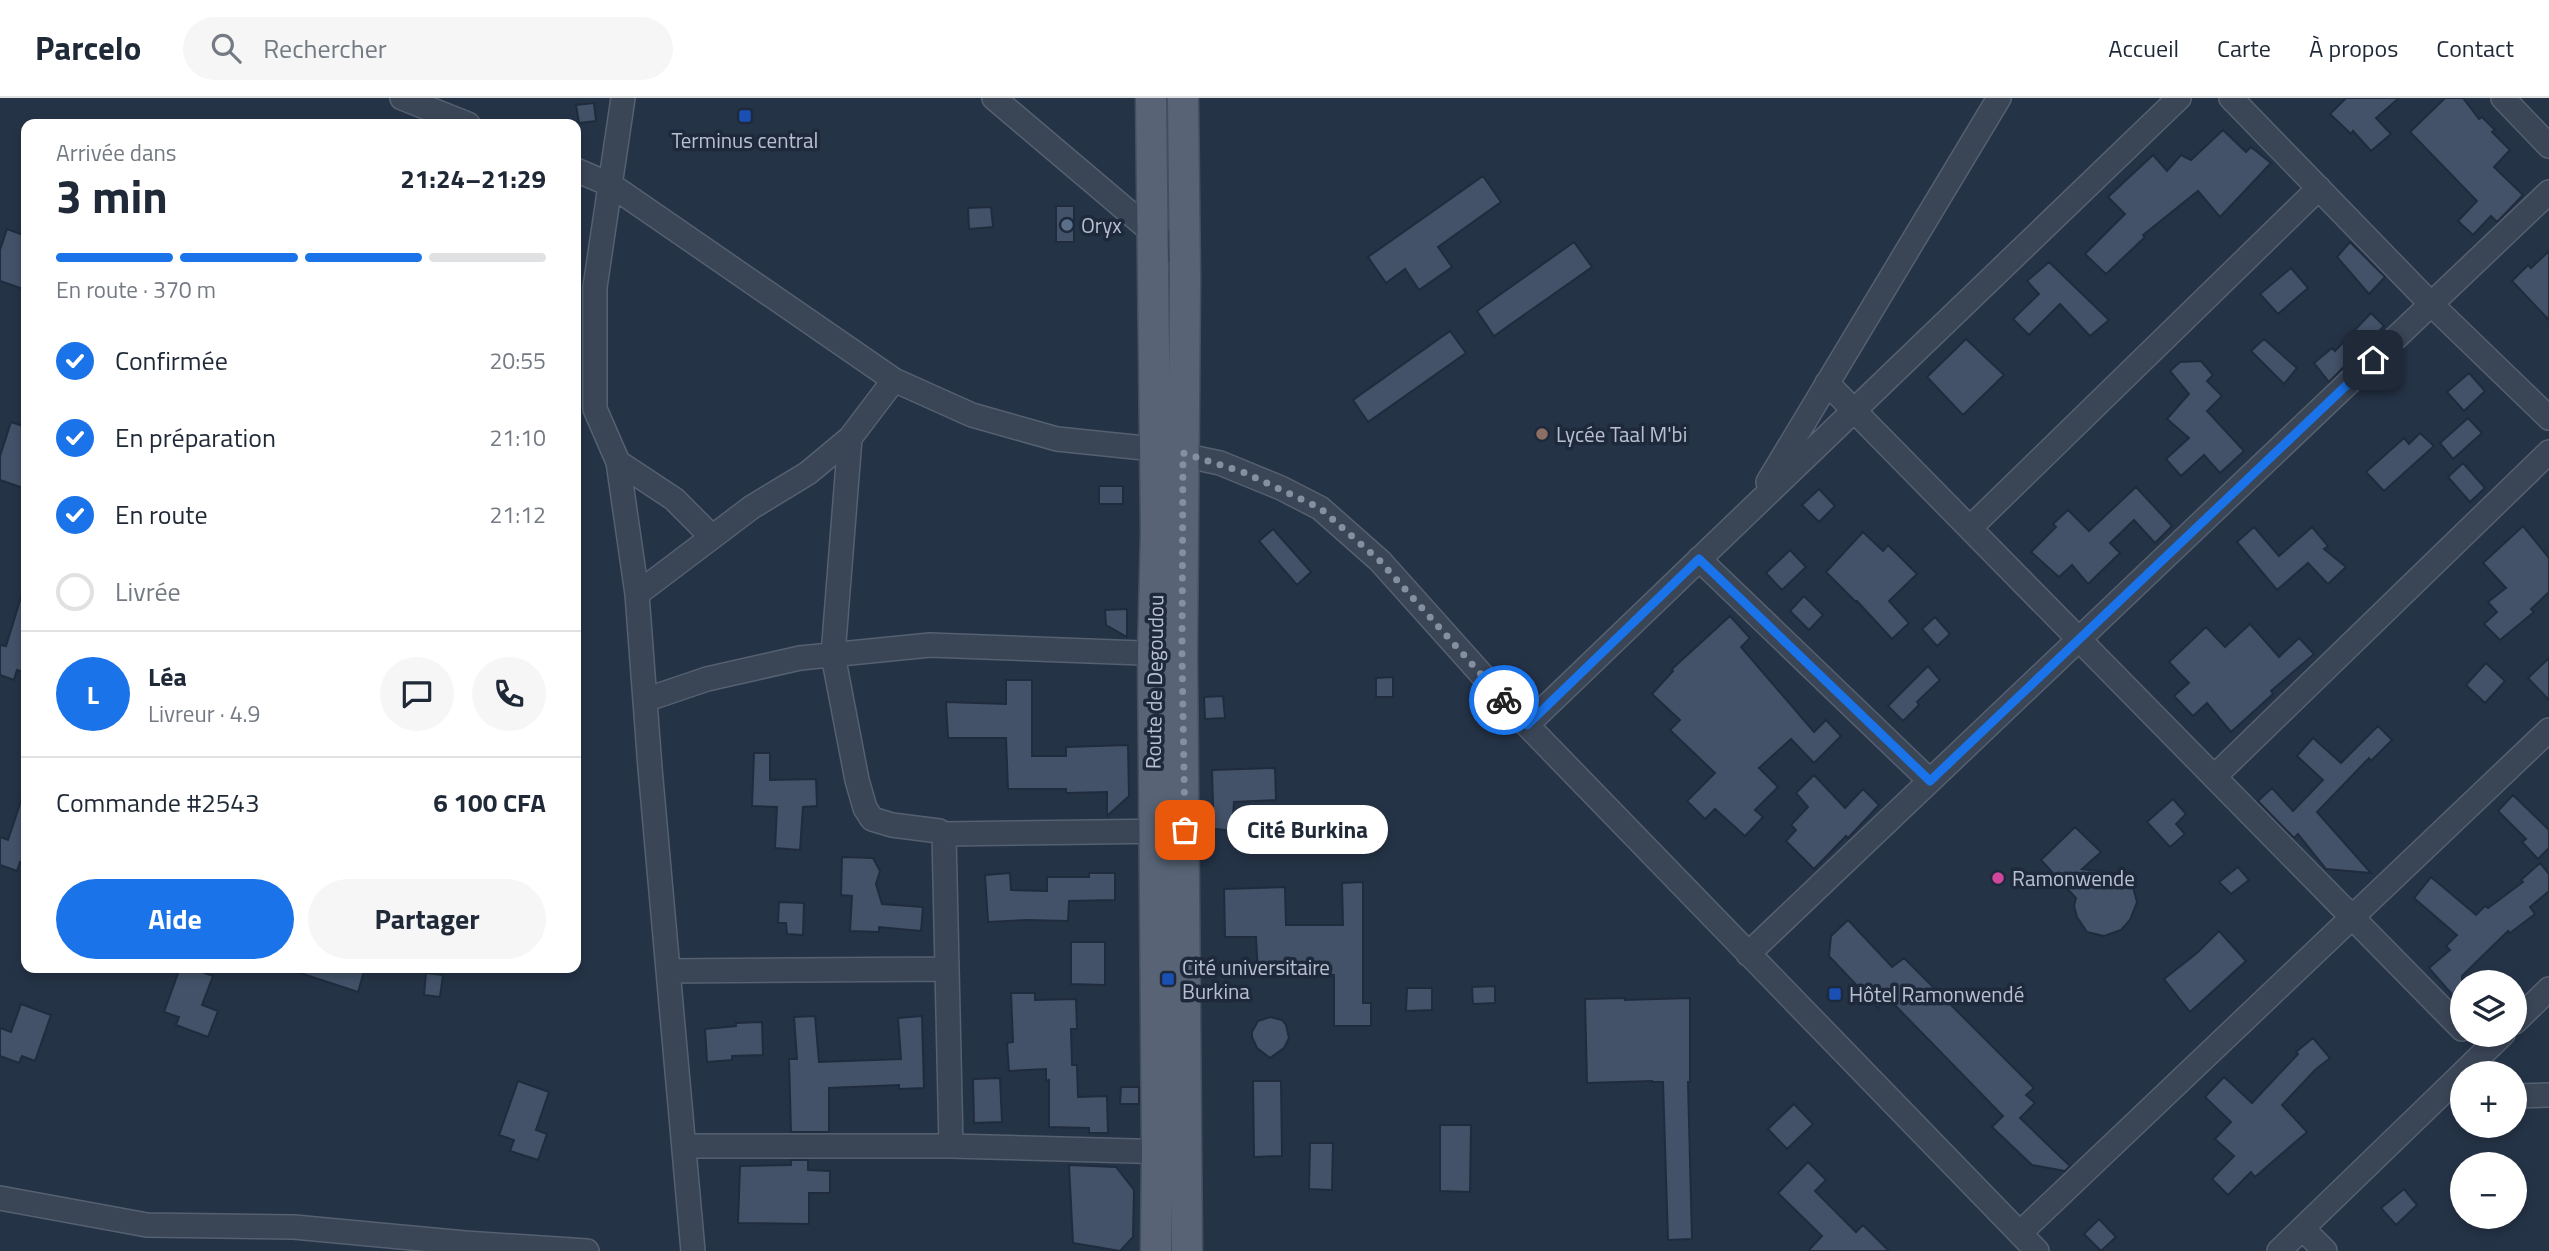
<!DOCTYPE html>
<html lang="fr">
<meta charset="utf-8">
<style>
:root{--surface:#fff;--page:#f6f6f7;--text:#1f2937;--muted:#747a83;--line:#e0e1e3;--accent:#1a73e8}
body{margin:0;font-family:"Titillium Web",sans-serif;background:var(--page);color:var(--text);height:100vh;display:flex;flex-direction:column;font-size:26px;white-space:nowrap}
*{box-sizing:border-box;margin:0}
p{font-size:23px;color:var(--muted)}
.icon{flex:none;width:38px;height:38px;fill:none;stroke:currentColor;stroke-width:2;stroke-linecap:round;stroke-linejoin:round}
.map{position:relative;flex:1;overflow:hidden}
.side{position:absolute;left:21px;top:21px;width:560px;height:854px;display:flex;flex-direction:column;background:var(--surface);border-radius:14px;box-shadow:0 4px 10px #0003}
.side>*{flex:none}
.fabs{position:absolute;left:2450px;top:872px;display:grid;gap:14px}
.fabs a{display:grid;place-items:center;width:77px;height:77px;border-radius:50%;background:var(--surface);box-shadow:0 4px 10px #0003;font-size:35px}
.pin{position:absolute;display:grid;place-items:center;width:60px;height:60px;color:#fff;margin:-30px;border-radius:14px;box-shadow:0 4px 10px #0006}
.courier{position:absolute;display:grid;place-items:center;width:70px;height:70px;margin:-35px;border:5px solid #1a73e8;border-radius:50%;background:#fff;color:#222;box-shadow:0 2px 9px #0007}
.bubble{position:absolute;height:49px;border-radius:24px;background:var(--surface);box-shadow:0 4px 10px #0003;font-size:23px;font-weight:700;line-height:49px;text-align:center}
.summary em{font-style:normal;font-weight:700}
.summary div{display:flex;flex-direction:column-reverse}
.summary{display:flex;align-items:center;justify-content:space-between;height:119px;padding:0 35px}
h1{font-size:46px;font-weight:700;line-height:52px}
.bar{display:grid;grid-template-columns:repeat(4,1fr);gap:10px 7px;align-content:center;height:84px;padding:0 35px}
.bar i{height:9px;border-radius:5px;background:var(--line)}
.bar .selected{background:var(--accent)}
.bar p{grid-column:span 4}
.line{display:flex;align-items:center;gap:18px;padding:0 35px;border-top:2px solid var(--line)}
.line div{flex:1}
.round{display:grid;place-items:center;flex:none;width:74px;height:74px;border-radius:37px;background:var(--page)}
ol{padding:0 35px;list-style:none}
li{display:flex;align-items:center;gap:21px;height:77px}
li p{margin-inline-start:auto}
li .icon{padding:7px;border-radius:50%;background:var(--accent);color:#fff;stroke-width:4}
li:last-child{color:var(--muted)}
li i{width:38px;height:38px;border:4px solid var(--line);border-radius:50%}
.primary-button{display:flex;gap:14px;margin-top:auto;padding:14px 35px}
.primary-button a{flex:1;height:80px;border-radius:42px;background:var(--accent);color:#fff;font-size:28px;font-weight:700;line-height:80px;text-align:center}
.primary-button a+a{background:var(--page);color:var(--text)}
header{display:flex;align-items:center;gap:42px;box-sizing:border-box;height:98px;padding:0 35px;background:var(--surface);border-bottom:2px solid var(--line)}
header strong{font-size:33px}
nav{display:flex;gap:38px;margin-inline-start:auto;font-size:24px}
.search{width:490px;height:63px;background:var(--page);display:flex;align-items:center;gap:18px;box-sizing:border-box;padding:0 24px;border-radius:38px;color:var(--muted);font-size:26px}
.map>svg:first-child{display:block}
</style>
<header>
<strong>Parcelo</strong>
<div class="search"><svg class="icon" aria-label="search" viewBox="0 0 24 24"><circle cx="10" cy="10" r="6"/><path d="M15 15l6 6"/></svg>Rechercher</div>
<nav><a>Accueil</a><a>Carte</a><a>À propos</a><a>Contact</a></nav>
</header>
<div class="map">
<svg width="2549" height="1153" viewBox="0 0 2549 1153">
<rect width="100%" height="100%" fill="#253347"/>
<path fill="#435269" stroke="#202c3d" stroke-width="2" d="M2346,0h53l-23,20 15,16 -20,17 -18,-20 -2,3 -21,-20z
M2445,0h18l16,21 3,-2 13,13 -3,2 18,18 -16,17 29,28 -26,27 -6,-6 -18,19 -15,-14 19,-20 -67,-69z
M594,5l2,18 -17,2 -3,-18z
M2223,32l23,22 5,-5 20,16 -51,54 -22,-26 -55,44 2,2 -39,37 -21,-20 40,-40 -17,-17 45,-42 14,16 14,-16 10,5z
M1483,78l18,26 -63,45 14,20 -33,23 -14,-21 -19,14 -18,-26z
M1056,108h18v36h-18z
M991,109l2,20 -24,2 -1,-21z
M7,131l19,7v54l-26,-9v-31z
M1574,144l18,25 -98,69 -17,-25z
M2350,144l35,35 -16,17 -32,-37z
M2549,153v69l-37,-39 16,-16 3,3z
M2049,164l60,58 -19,16 -30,-32 -31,31 -16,-16 26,-25 -12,-13z
M2291,170l17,20 -30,26 -18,-20z
M2371,215l13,13 -55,56 -15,-19 18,-15 3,3z
M1450,233l16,22 -98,69 -15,-22z
M1966,241l38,36 -41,40 -36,-38z
M2264,241l33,29 -13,16 -33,-33z
M2201,263l12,14 -6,6 15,15 -15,15 37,40 -24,22 -16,-18 -23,21 -15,-17 23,-21 -22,-19 22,-25 -19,-23 10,-9z
M2469,275l16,18 -21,20 -17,-19z
M2468,320l14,15 -29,26 -13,-16z
M11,324l15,5v52l-3,9 -23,-8v-24z
M2420,335l14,13 -50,45 -18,-19 38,-34 5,6z
M2463,365l22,25 -15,14 -22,-25z
M1099,388h24v18h-24z
M2136,389l36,39 -17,17 -21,-23 -24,23 10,10 -32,31 -16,-19 -13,12 -28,-25 25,-25 -3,-3 15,-14 21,21z
M1819,391l16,17 -16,16 -17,-17z
M2523,428l26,32v34l-18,17 3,3 -34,28 -16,-16 13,-12 -9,-10 18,-14 -23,-25z
M2254,429l25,29 33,-29 16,19 -4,3 22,18 -18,17 -20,-21 -31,27 -40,-48z
M1273,431l38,43 -14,13 -38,-44z
M1863,434l20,19 5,-6 29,29 -28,27 20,22 -17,16 -35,-38 -1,1 -30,-30z
M1790,452l16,17 -24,23 -16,-17z
M22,496h4v79l-9,-3 -3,10 -14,-5v-30l6,1z
M1804,498l19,19 -14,15 -19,-19z
M1127,511v28l-21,-12 -1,-15z
M1730,518l20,22 -9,9 73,85 12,-12 15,16 -27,27 -23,-24 -32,29 19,19 -23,23 8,7 -18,19 -30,-27 -10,10 -18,-18 28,-28 -45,-43 10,-10 -28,-26 21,-23 -1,-2z
M1935,519l15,17 -13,12 -15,-17z
M2250,526l29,33 20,-19 15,16 -43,37 2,3 -42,38 -24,-29 -14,13 -19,-20 15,-13 -20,-21 37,-35 19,20z
M2549,560v42l-21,-22z
M2486,565l19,18 -20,22 -19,-18z
M1928,568l12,14 -23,22 2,3 -16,16 -15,-15z
M1393,579v20h-17v-19z
M1006,582h26v76h34v-9l62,-2 1,51 -22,20v-24l-41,1v-4h-58l-2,-51h-58l-2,-36 60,2z
M1223,598l2,22 -20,1 -1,-22z
M2378,628l14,14 -21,21 -2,-3 -52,54 54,61 -45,-4 -28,-35 -4,4 -36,-37 14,-13 21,23 30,-31 -26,-24 16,-18 28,25z
M754,655h16v27l46,-1 1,27 -14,1 -3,43 -25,-2 2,-41 -25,-1z
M1275,670l1,32 -42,2 -2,29 -24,-3 2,-22h3l-1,-36z
M1814,677l31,33 18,-19 16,16 -31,33 -2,-2 -32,33 -28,-28 10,-11 -5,-5 17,-18 -12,-14z
M23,697h3v69l-6,-2 -3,9 -17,-6v-28l8,3z
M2513,697l36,35v18l-11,11 -16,-17 4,-3 -28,-28z
M2173,701l13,15 -10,10 9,10 -15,13 -23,-25z
M1282,711l42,1 -1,37 -42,-1z
M2075,729l26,25 -19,17 38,5 13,13 4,15 -7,18 -9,10 -17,6 -17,-4 -10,-15 -3,-11 2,-8 -35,-38z
M842,759l31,1 7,13 -4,13 6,20 41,3 -2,24 -42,-4v5l-29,-1 2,-35 -11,-1z
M2540,765l9,11v17l-19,16 5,7 -25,19 -2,-2 -46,45v30l-33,-38 21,-18 -4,-4 11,-11 -43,-37 17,-21 45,38 9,-9 3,2 35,-26 -2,-2z
M2238,769l11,13 -18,14 -12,-12z
M1010,775l1,17 36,1v-14h42v-4h26v27l-46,1 -1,20 -41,-1 -39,2 -3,-47z
M1363,784v121h8v23h-37v-51h-41v-5l-35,3 -2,-36h-31l-1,-48 61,-2 1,38h57l-1,-42z
M779,804l25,1 -1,32 -16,-1 -1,-11h-8z
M1848,822l44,47 12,-9 130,130 -8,7 9,8 -15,15 50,48 -5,5 -33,-6 -40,-38 11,-11 -116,-119 -9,11 -49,-52 2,-20z
M2219,833l27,30 -56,51 -26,-33 33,-26z
M1071,844h34v43l-34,-1z
M180,870h11l22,8 -11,29 16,6 -10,26 -32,-12 3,-8 -15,-5z
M295,870h70l-7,24 -64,-21z
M426,875l17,2 -3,22 -16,-2z
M1495,888v17l-22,1 -1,-17z
M1407,890h25v22l-26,1z
M1011,895h24v7l41,-1 1,30h-6l1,36h5l1,32 29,-1 1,37h-19v-5l-40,-1v-47l-3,1v-12l-37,2 -2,-28 6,-1z
M1625,900v2l65,-2v84h-2l4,157 -24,1 -5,-158h-11v-1l-65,2 -2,-84z
M21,906l30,11 -16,46 -13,-5 -3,7 -19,-7v-28l11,4z
M815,918l4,46 82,-3 -3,-41 24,-2 2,72 -25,1v-4l-70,3v44h-38l-2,-73h8l-3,-42z
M1270,919l12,3 4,5 3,13 -5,10 -14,10 -13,-10 -5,-11v-5l6,-11z
M762,924l1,33 -31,1v4l-25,2 -2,-33 31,-3v-3z
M2313,940l17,20 -15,12 -33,35 25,27 -52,45 -4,-5 -23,23 -16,-16 22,-23 -19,-17 16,-17 -26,-25 19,-20 28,26 46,-49 -2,-2z
M1000,980l2,44 -28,1 -1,-44z
M518,983l31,11 -13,38 11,4 -9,26 -28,-9 4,-11 -15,-5z
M1253,983h28l1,75 -28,1z
M1121,989h18v17h-19z
M1794,1006l19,20 -26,25 -19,-20z
M1440,1027h31l-1,67 -30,-1z
M1310,1045h23l-1,47 -23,-1z
M791,1062h17v10l22,1v22h-21v31l-71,-1 2,-57 51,-1z
M1808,1064l18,18 -11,11 41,41 7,-7 26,26h-81l14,-15 -44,-43z
M1069,1067l47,2 18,23 -1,47 -13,14 -47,-8z
M2404,1091l13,16 -21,20 -15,-17z
M2099,1121l17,18 -15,14 -17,-17z"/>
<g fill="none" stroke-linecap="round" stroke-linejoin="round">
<defs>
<path id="minor" d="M402,0l66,26
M623,0l-28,189v122l23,53 19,132 13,174 43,483
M994,0l190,161
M2231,0l200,206 118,114
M2503,0l46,48
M576,72l35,15 283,195 78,35 85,24 97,10 66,14 61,25 39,20 60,53 147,164 510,526
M1827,285l635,646
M850,340l-17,217 24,125 8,28 7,11 20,6 47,6 5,3 227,-3
M618,364l56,37 38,38
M1768,384l231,-384
M1970,430l349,-340
M1699,461l231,222
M637,496l115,-87 56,-34 42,-35 44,-58
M645,602l62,-21 93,-21 130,-13 238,9
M1527,627l652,-627
M2214,679l335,-325
M944,736l7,312
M1748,856l801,-762
M668,873l279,-2
M2515,924l34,-33
M2463,975l40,-39
M2515,998l34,-1
M684,1048h267l220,6
M0,1100l147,27 147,2 171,16 122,8
M2303,1131l22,22
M2020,1135l529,-503
M2279,1153l183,-177"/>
<path id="major" d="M1151,0l5,434 -3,121 4,498 -1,100
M1183,0l2,182 -3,374 5,597"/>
</defs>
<use href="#minor" stroke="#556070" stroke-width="26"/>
<use href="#major" stroke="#434e5f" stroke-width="33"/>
<use href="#minor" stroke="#3a4556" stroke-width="23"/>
<use href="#major" stroke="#586476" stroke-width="30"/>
</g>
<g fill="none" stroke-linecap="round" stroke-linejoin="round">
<path stroke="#858f9f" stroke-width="7" stroke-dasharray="0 12.6" d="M1185,732l-3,-176 1,-201 60,19 77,36 60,53 124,139"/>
<path stroke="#1a73e8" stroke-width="9" d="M1504,602l23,25 172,-166 231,222 443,-421"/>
</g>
<g fill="#1a4fb4" stroke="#1e2a3c" stroke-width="2.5">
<rect x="738" y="11" width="14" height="14" rx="3.5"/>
<rect x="1161" y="874" width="14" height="14" rx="3.5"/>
<rect x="1828" y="889" width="14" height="14" rx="3.5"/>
</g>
<circle fill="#5c6f8a" stroke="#1e2a3c" stroke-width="2.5" cx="1067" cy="127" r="7"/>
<circle fill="#8d6e63" stroke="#1e2a3c" stroke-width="2.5" cx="1542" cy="336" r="7"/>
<circle fill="#d1479c" stroke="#1e2a3c" stroke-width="2.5" cx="1998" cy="780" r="7"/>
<g text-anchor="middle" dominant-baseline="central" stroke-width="7" stroke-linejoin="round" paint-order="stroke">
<g font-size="21" fill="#b8c0cf" stroke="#1e2a3c" text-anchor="start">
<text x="745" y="42" text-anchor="middle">Terminus central</text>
<text x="1081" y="127">Oryx</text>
<text x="1556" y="336">Lycée Taal M'bi</text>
<text x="2012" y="780">Ramonwende</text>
<text x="1182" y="869">Cité universitaire<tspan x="1182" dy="24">Burkina</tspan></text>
<text x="1849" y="896">Hôtel Ramonwendé</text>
</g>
<g font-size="21" fill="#b8c0cf" stroke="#1e2a3c">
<text transform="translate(1154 584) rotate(-89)">Route de Degoudou</text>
</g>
</g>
</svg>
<div class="fabs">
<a><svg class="icon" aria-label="layers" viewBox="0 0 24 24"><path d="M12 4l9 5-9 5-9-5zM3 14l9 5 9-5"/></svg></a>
<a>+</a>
<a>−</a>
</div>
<div class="pin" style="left:1185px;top:732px;background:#ea580c"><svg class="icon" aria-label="bag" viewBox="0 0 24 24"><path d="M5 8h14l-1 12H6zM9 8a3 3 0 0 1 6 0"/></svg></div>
<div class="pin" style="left:2373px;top:262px;background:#1f2937"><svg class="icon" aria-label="home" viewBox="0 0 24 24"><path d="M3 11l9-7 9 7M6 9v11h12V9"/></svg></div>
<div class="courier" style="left:1504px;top:602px"><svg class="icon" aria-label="bike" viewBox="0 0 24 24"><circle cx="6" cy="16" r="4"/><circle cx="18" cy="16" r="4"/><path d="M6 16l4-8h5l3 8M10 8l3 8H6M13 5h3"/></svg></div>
<div class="bubble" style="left:1227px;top:707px;width:161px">Cité Burkina</div>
<section class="side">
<div class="summary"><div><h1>3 min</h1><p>Arrivée dans</p></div><em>21:24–21:29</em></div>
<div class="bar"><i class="selected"></i><i class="selected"></i><i class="selected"></i><i></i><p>En route · 370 m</p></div>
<ol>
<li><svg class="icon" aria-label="check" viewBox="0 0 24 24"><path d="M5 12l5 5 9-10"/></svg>Confirmée<p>20:55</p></li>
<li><svg class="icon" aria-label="check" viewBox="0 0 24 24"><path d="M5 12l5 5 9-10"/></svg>En préparation<p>21:10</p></li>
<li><svg class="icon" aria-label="check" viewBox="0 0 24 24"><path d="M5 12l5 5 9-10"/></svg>En route<p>21:12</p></li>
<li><i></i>Livrée</li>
</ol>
<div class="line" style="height:126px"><b class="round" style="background:var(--accent);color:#fff">L</b><div><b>Léa</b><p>Livreur · 4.9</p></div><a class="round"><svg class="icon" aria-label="chat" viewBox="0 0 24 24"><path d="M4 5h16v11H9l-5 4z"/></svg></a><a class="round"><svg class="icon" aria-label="phone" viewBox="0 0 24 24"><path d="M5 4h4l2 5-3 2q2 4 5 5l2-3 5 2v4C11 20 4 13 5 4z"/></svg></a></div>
<div class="line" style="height:91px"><div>Commande #2543</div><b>6 100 CFA</b></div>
<div class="primary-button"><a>Aide</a><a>Partager</a></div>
</section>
</div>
